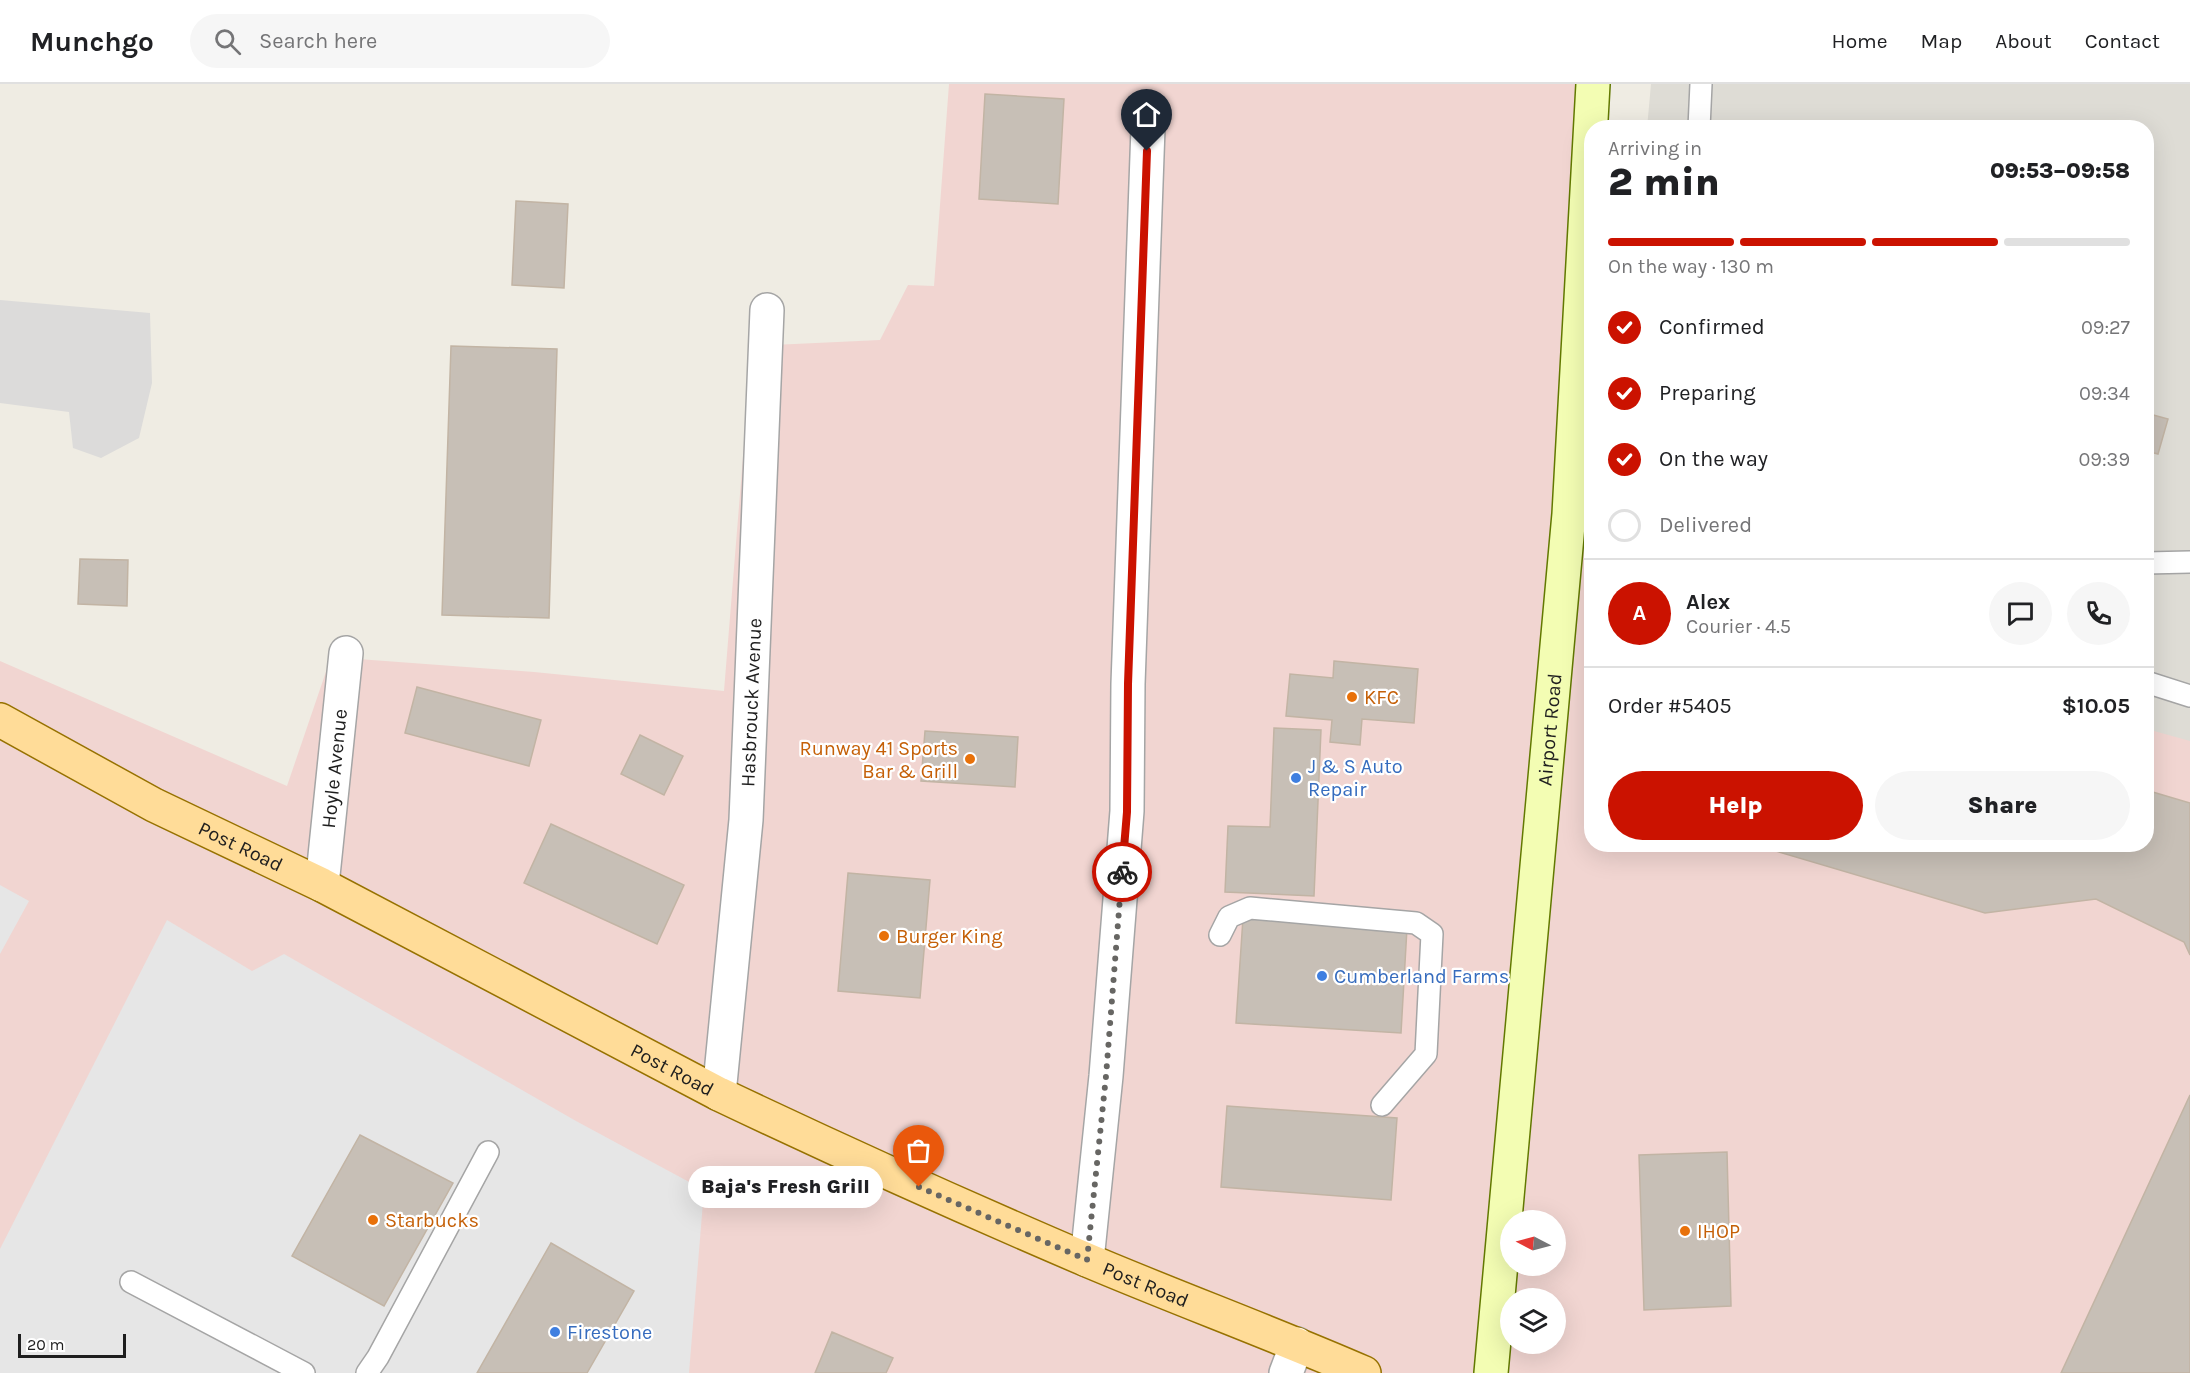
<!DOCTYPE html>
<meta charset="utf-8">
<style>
:root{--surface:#fff;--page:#f6f6f6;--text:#202124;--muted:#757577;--line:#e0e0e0;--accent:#cb1200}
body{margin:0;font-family:Karla,sans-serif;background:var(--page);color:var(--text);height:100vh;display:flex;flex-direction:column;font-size:22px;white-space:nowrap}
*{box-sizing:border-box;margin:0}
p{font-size:20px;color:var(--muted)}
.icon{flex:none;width:33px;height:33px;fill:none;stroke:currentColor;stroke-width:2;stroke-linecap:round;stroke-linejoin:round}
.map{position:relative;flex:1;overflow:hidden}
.side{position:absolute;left:1584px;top:36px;width:570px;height:732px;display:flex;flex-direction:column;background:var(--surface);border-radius:24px;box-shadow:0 6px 24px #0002}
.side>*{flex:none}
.needle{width:39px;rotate:276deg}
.controls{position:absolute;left:1500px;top:1126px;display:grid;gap:12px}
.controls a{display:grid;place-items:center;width:66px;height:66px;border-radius:50%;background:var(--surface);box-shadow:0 6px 24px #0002;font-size:30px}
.scale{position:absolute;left:18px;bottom:15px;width:108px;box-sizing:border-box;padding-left:6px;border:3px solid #1e1e1e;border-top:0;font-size:16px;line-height:21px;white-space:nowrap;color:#1e1e1e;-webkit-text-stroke:4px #fff;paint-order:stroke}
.pin{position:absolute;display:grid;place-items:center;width:51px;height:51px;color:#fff;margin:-62px -26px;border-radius:50% 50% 50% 0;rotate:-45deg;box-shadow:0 0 6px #0007}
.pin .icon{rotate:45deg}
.courier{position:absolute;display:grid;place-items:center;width:60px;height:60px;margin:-30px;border:4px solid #cb1200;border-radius:50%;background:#fff;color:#222;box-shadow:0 2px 8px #0007}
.bubble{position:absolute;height:42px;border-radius:21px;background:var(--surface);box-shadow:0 6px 24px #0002;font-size:20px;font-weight:800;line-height:42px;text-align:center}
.head em{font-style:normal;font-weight:800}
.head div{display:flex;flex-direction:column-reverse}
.head{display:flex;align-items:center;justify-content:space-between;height:102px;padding:0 24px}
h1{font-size:39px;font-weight:800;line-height:45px}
.bar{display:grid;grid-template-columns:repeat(4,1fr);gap:9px 6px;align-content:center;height:72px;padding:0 24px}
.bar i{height:8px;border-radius:4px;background:var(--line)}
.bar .current{background:var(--accent)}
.bar p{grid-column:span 4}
.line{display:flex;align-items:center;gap:15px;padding:0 24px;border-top:2px solid var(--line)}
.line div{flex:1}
.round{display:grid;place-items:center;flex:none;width:63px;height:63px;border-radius:32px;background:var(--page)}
ol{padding:0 24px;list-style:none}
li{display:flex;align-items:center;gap:18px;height:66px}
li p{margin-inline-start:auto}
li .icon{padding:6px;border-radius:50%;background:var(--accent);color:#fff;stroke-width:4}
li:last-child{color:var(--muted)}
li i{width:33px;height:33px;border:3px solid var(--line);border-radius:50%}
.primary-button{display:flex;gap:12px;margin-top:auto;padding:12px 24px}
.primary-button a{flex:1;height:69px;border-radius:36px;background:var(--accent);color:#fff;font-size:24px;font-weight:800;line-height:69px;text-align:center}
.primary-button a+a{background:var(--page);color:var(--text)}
header{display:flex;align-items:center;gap:36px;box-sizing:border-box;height:84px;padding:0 30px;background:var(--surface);border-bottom:2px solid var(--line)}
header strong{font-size:28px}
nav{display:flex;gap:33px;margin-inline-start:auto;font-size:21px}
.search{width:420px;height:54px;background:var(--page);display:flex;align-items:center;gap:15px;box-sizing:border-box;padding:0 21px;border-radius:33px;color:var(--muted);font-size:22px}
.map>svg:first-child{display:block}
</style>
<header>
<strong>Munchgo</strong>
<div class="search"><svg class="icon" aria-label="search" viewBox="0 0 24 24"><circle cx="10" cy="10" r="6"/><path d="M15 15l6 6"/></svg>Search here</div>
<nav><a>Home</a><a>Map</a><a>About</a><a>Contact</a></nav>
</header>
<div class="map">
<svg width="2190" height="1289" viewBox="0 0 2190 1289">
<rect width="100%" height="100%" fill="#efece3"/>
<path fill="#dcdbda" d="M0,216l150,13 2,70 -13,55 -38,20 -28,-10 -4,-36 -69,-9z"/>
<path fill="#f1d5d1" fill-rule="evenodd" d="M949,0h644l-25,429 23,7 1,324h554l1,-160 43,13v676h-2190v-712l287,125 44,-129 203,15 190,19 28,-345 128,-6 28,-55 26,1zM1510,1137h46v45h-46zM1510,1215h46v45h-46z"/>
<path fill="#dedcd5" d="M1651,0h539v657l-43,-12 -1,-601h-499z"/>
<path fill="#e6e6e6" d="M0,801l29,16 -29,53z
M167,836l85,51 32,-17 292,167 128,69 -15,183h-689v-124z"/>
<path fill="#c7bfb6" stroke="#c2b4a4" stroke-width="1.5" d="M985,10l79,5 -6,105 -79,-5z
M516,117l52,3 -4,84 -52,-3z
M451,262l106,3 -8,269 -107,-3z
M2146,329l22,6 -10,35 -12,-3z
M80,475l48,1 -1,46 -49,-2z
M1334,577l84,8 -4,54 -52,-4 -2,26 -30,-3 2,-22 -46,-4 4,-42 43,4z
M417,603l124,33 -12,46 -124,-33z
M1274,644l47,2 -7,166 -89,-4 3,-66 42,1z
M925,647l93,6 -3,50 -94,-6z
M640,651l43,21 -19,39 -43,-21z
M2146,706l44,13v152l-6,-13 -88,-43 -111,14 -233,-69h394z
M551,740l133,61 -27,59 -133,-61z
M848,789l82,7 -10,118 -82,-7z
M1243,834l164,10 -6,105 -165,-10z
M2190,1011v278h-129z
M1227,1022l170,12 -6,82 -170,-13z
M360,1051l93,48 -69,123 -92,-50z
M1727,1068l4,154 -87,4 -5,-155z
M551,1159l83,48 -47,82h-110z
M832,1248l61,26 -7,15h-71z"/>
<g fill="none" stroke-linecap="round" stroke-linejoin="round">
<defs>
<path id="service" d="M1699,44l2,-44
M1569,430l23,-11
M2146,479l44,-1
M2146,598l44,14
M1220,851l9,-18 21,-9 166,15 16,11 -6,120 -44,51
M131,1198l173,91
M367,1289l11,-16 110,-205"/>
<g id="minor">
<path id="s1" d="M322,801l24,-232"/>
<path id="s2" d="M719,1010l27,-274 21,-510"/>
<path d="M1087,1176l19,-184 21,-265 1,-127 20,-556"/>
<path d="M1286,1289l11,-29"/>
</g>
<g id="secondary">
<path id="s3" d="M1491,1289l78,-859 24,-430"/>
</g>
<g id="primary">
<path id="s4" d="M0,636l154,85 168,80 397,209c122,58 244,113 368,166 92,39 185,73 277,113"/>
</g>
</defs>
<use href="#service" stroke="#a5a5a5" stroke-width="24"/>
<use href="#minor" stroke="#a5a5a5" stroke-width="36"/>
<use href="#secondary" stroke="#627900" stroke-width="36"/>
<use href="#primary" stroke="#977200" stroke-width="36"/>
<use href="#service" stroke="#fff" stroke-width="21"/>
<use href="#minor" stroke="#fff" stroke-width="33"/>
<use href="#secondary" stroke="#f3fdb3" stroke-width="33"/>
<use href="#primary" stroke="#ffdc98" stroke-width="33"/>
</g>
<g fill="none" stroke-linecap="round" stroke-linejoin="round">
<path stroke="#676663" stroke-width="6" stroke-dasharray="0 10.8" d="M919,1103l168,73 19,-184 16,-204"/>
<path stroke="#cb1200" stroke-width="8" d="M1122,788l5,-60 1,-128 19,-533"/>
</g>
<g fill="#e8710a" stroke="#fff" stroke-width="2">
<circle cx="1352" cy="613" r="6"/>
<circle cx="970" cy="675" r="6"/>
<circle cx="884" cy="852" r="6"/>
<circle cx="373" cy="1136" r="6"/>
<circle cx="1685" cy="1147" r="6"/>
</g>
<g fill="#3f7fe0" stroke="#fff" stroke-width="2">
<circle cx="1296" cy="694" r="6"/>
<circle cx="1322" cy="892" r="6"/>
<circle cx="555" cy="1248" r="6"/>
</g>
<g text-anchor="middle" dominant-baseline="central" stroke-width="4.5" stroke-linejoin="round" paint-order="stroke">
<g font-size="20" fill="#c56008" stroke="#fff" text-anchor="start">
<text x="1364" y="613">KFC</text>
<text x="958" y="664" text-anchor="end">Runway 41 Sports<tspan x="958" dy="23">Bar &amp; Grill</tspan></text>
<text x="896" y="852">Burger King</text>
<text x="385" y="1136">Starbucks</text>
<text x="1697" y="1147">IHOP</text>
</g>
<g font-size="20" fill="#1e1e1e" stroke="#fff">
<text stroke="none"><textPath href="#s2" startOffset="393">Hasbrouck Avenue</textPath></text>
<text stroke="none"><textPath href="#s3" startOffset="646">Airport Road</textPath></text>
<text stroke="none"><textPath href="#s1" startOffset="117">Hoyle Avenue</textPath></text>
<text stroke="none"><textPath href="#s4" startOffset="272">Post Road</textPath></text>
<text stroke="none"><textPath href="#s4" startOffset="758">Post Road</textPath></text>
<text stroke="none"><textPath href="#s4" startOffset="1278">Post Road</textPath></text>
</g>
<g font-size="20" fill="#366cbe" stroke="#fff" text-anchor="start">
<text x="1308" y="682">J &amp; S Auto<tspan x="1308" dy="23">Repair</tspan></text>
<text x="1334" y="892">Cumberland Farms</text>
<text x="567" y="1248">Firestone</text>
</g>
</g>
</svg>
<div class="controls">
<a><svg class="needle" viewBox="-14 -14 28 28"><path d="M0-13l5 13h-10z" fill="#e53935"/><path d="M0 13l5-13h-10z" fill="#757577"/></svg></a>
<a><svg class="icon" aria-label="layers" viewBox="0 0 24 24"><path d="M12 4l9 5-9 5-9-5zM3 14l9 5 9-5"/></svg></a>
</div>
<div class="scale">20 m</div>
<div class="pin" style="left:919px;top:1103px;background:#ea580c"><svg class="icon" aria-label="bag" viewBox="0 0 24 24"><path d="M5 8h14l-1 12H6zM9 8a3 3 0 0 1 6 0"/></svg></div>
<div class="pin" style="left:1147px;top:67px;background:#1f2937"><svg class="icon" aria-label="home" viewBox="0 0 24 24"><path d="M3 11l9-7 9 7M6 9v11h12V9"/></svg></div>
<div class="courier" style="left:1122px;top:788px"><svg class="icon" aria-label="bike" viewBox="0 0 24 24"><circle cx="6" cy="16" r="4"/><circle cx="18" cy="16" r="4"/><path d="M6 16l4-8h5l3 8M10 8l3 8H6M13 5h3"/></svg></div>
<div class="bubble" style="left:688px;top:1082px;width:195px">Baja's Fresh Grill</div>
<section class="side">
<div class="head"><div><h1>2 min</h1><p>Arriving in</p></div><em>09:53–09:58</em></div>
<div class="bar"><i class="current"></i><i class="current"></i><i class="current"></i><i></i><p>On the way · 130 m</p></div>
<ol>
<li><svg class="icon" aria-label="check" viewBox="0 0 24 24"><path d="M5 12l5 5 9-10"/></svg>Confirmed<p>09:27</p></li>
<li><svg class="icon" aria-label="check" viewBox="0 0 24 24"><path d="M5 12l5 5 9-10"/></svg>Preparing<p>09:34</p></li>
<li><svg class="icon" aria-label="check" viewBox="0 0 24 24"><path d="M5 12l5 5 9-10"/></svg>On the way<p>09:39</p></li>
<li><i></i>Delivered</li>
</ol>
<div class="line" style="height:108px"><b class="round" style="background:var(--accent);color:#fff">A</b><div><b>Alex</b><p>Courier · 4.5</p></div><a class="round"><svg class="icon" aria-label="chat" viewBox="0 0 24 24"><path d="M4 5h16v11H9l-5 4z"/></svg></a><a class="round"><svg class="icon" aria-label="phone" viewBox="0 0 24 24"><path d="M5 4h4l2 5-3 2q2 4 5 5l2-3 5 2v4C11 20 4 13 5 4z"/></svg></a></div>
<div class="line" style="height:78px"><div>Order #5405</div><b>$10.05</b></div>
<div class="primary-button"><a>Help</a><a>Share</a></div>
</section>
</div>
